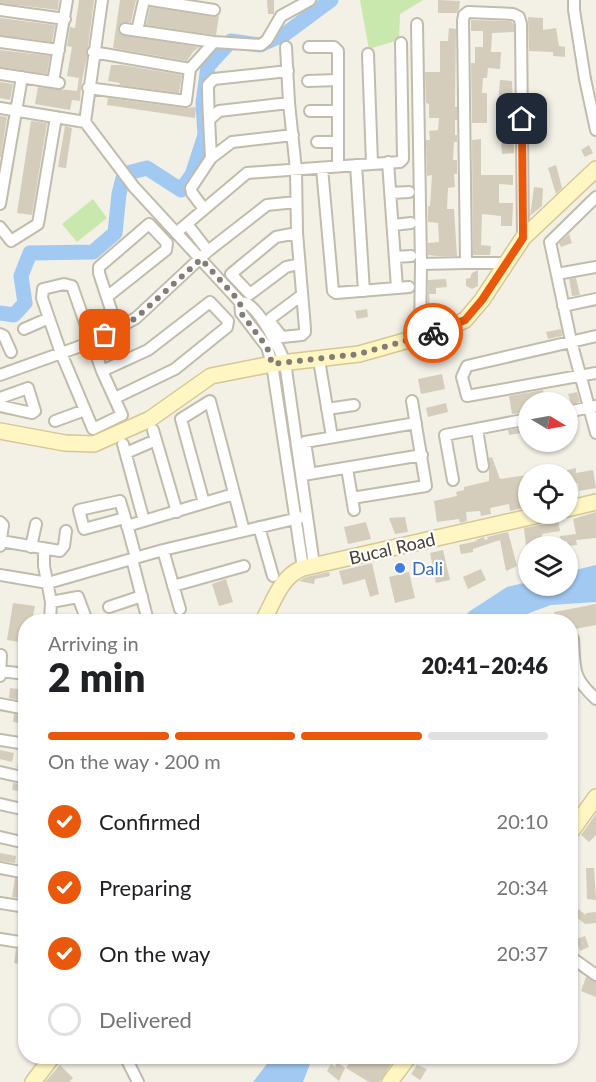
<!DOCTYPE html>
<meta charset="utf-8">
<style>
:root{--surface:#fff;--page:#f2f2f2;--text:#202124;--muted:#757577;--line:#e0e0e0;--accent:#ea580c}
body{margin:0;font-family:Lato,sans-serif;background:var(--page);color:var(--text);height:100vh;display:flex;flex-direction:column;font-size:22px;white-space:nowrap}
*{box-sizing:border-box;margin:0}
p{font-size:20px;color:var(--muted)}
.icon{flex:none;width:33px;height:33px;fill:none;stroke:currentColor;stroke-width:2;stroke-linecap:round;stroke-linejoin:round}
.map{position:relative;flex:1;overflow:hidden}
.panel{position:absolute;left:18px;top:614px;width:560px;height:450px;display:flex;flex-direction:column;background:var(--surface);border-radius:24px;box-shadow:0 2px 4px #0004}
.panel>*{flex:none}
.needle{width:39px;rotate:100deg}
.fabs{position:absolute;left:518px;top:392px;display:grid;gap:12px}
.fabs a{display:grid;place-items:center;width:60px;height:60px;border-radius:50%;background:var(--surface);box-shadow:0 2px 4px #0004;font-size:30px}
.pin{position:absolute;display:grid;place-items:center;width:51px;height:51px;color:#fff;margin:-26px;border-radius:12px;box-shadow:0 3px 9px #0006}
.courier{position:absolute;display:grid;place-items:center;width:60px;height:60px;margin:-30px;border:4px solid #ea580c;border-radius:50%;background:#fff;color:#222;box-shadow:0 2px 8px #0007}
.head em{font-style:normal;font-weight:800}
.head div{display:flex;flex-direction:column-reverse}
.head{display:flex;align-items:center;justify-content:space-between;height:102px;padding:0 30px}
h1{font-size:39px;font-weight:800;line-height:45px}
.bar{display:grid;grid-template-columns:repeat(4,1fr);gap:9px 6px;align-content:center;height:72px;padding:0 30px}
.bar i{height:8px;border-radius:4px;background:var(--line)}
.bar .on{background:var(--accent)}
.bar p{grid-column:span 4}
ol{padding:0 30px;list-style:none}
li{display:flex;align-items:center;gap:18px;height:66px}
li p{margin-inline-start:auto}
li .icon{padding:6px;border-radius:50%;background:var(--accent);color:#fff;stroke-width:4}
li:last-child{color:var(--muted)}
li i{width:33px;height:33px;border:3px solid var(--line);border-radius:50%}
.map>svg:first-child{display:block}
</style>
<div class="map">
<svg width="596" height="1082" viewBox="0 0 596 1082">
<rect width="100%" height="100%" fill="#f3f0e6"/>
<path fill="#c8e8ae" d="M360,0h63l-23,14 -1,26 -30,9z
M93,199l14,19 -30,24 -15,-18z"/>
<path fill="#a1c9f1" d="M596,565v37l-45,3 -43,16h-49l11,-10 37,-24 21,-5v3h39v-13z
M273,1056h40l-10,26h-50z"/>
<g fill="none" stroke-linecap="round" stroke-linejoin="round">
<path stroke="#a1c9f1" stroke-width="15" d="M0,313l14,2 11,-12 -4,-27 9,-23 63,-1 22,-19 4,-39 5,-20 23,-6 34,22 11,-15 13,-40 -2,-32 5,-37 23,-25 29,4 25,-11 46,-34"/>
</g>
<path fill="#d5cdbb" d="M0,0h59l-1,10 -58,-7z
M79,0h15l-6,47 -2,4 1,5 -6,30 -1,15 -8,-1 -2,10 -35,-6 3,-17 39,4 2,-13 -12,-2 5,-29 -5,-1 3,-19 5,1z
M120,0h16l-5,22h-8l-4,3 -1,6 3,4 78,12 -6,5 -6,9 -74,-13z
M267,0h7v14h-6z
M438,0l22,1 -1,8 -2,4h-19z
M150,7l63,10 6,-1 -3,19 -70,-10z
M528,17l15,1v12l13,-2 3,18 6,1v10l-12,-1v-4l-24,-1z
M0,18l55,7 -3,17 -52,-7z
M471,20l40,1 3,4v7l-22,1 -1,19h10l-1,17 -12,-1 -1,10h-4l-1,15h5v30h-15l-1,-60h4v-16h8v-16h-12z
M449,28l7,1 -1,78h2v13h-2v15h2v7h-3l-1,18h4v14h-3l1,13 -7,1 -1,21h7l3,47h-20l-9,-1v-12l11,-1 -1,-19 -10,-1v-16h2l2,-31 -5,1 -1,-36h4l-1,-9 9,-1 1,-12h-10v-14l-3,-1 -1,-31h15v-31h8z
M0,50l50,6 -3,18 -47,-7z
M111,65h11l60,10 -3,18 -60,-8 1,-2 -12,-2z
M500,80l12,1 1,25 -15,-1z
M0,82l13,2 -3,16 -10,-2z
M108,98l77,10 11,-1 -1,11 -88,-13z
M0,116l7,1 -6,40h-1z
M31,121l16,2 -15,92 -15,-2z
M503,125h10l1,28 -12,1 -1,-11h2z
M65,126l7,2 -6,40 -8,-1z
M481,139v36h32v10l-14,-1v19h14l-1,23h-11v-10l-19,-2 -1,31 10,1 -1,9h-17l-1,-115z
M589,145l4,8 -8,4 -4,-7z
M556,165l6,23 -6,6 -8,-26z
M534,187l9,1 -1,18 -12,10z
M569,234l3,9 -11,4 -2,-4z
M478,270v16l-6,3 -6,-3v-7l4,-1 2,-5z
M576,278l4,17 -8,1 -3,-17z
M446,279l1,8 -11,1v6h-7l1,19 -2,1v-34z
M367,309l1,8 -11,2 -2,-8z
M561,329l1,7 -14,3 -2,-7z
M442,374l3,15 -24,5 -3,-15z
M543,390l3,12h-18v10l-16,2 -3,-18z
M577,392l3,10 -9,2 -3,-10z
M446,403l2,9 -20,5 -2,-9z
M527,427l1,5 -19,3 -1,-5z
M492,457l8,22 28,-4v10h-5l3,15 2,-1v8l-18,4 -1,-7 -19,4 1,6 -10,2 -1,-5 -14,1 1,9 -7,2 -1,-4 -22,3 -3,-21 23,-5 -1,-4 8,-2v-3l25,-6v-23z
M576,468v5l17,-3 3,18 -17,3 -1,-8h-11v-13z
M596,512v26l-20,2 1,5 -9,1 -1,-5 -6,1 -1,-6 16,-2 -3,-15z
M405,517l3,15 -13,2 -6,-16z
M555,519h3l2,12 -18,3 1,7 -4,5h-13l-2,-18 26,-5z
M366,522l5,17 -23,5 -4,-17z
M508,532l9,34 -11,5 -6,-31 -27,9v3l-12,2 -2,-9 18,-4 -1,-1 8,-3 1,3 3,-1 -1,-2z
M443,550l7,30 -14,3 -6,-30z
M372,563l7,31 -9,3 -5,-18 -22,6 -4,-14z
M481,569l5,11 -18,9 -5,-12z
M329,572l1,4 -15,3 -1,5 -15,-3 7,-4z
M409,572l6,26 -20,5 -6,-26z
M226,579l7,23 -14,4 -7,-22z
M13,603l22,3 -3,15h-6v22l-19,-3z
M596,604v21l-26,5v-9h-14l-2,-9z
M10,688l14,2 -2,11 -13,-3z
M14,714l12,2v8l-13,-2z
M0,750l14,3 -2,9 -12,-3z
M19,758l7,1 -1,11 -8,-2z
M13,783l13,2v7l-14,-2z
M596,814v21l-7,7 -8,-7z
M0,853l16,3 -1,7 -15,-2z
M586,868h8l2,32 -9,-1z
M15,878l11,2v19l-14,-2z
M574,906l12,9v-2l10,-1v11l-11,1 -15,-12z
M585,936l4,11 -9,4 -4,-12z
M16,949l7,1 -3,14 -6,-1z
M586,977l10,5v15l-15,-6z
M354,1056h24l13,8 -11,18h-11l-23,-14z
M337,1062l8,6 -6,13 -12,-10 4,-7 4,3z
M60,1065l13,13 -4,4h-24z
M417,1065l10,4 -7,11 -9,-6z"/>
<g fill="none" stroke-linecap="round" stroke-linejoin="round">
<defs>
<path id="street" d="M151,0l63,10
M574,0v10l11,69 11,51
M0,10l65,9
M417,24l4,240 -1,72
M125,29l89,13 47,3 6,-5 14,-24 29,-16
M137,31l7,-31
M0,42l59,8
M286,47l3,56 7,67 1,63 8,95v4l-3,3 -20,2 -11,-14v-5l31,-23
M309,47h25l4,4v115
M93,52l97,17
M368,54l4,109
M0,74l59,9
M308,81l30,-1
M53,82l14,-82
M88,88l98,13 4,-32 24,-27
M0,108l85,14 49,65 106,115c3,1 7,1 9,3 13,9 30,43 36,57l29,203
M310,111h28
M210,119l9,-8 70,-8
M85,122l17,-122
M317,142h21
M211,158c-1,-24 -3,-49 -3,-73l6,-6 74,-8
M388,162l9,126
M356,165l8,126
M322,168l11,123 3,2 73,-6
M391,193l18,-1
M596,197l-46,45 21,99 25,92
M0,204l22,-127
M204,209l-12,-16 -1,-5 20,-30 21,-16 61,-7
M187,224l21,27
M393,225l18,-2
M0,227l11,14 27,-17 18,-107
M176,233l71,-60 153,-11 3,-3 -2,-116
M297,233l-21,4 -45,37 19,20 36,-27 13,-3
M395,257l16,-1
M466,263h40
M421,264l45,-1 -3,-242 1,-6 4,-3 45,2 6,3 2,7 2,214
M557,274l39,-7
M64,284l8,2 30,85 20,44 -29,14 -32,-76 -19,-55 1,-9z
M108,296l58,-46 1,-7 -18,-19 -50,43v6l18,55
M240,302l1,11 26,34 5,17 31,204
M563,306l33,-7
M24,329l25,-11
M0,334l4,2 7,16
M596,336l-129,30 -5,11 5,19 129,-23
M320,366l12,71
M102,371l46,-21 62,-48 18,19 -1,6 -52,42 -60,29
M0,375l92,-33 44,-24 72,-67 59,-46 29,-3
M0,398l28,-10 7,23 -3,2 -32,-7
M327,409l27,-4
M567,412l29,-6
M55,421l30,-11
M477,429l6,37
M153,430l24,82
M123,444l21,77
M126,453l30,-13
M347,468l7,42
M310,474l-5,-32 111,-19
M303,475l119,-20
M453,480l-8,-45 83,-16
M352,498l74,-12 -14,-85
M204,503l-23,-84 29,-18 34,130
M125,518l-41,11 -5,-19 41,-9c6,19 11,38 16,57
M0,522l3,3 -3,21
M127,526l107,-32
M259,527l14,49
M1,541l59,10 4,-5 2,-15
M31,547l5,-23
M44,549v17l7,36 -1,19
M163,550l17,59
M132,559l16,62
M0,575l48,8 115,-33 144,-34
M173,586l71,-20
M51,602l27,-5 9,24
M109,607l33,-11
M573,639c2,31 -1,38 23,60
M0,671l26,3
M0,676l1,-21
M0,704l26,5
M0,740l26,4
M0,772l26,6
M0,804l26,6
M0,837l26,6
M0,868l26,5
M0,903l26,4
M0,939l26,4
M572,958l24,17
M125,1056l13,26"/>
<path id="secondary" d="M0,431l65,12 29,1 56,-25 61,-43 61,-12 87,-10 85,-24 21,-10 17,-20 41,-62 73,-69
M567,509l29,-7
M263,621c11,-20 18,-45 40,-53l245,-55
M570,833l26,-36
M33,1082l20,-26
M390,1082l19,-26"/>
</defs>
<use href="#street" stroke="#c1bcab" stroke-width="14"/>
<use href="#secondary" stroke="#d4c895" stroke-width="18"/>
<use href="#street" stroke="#fff" stroke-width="10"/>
<use href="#secondary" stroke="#fff6c4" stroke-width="15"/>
</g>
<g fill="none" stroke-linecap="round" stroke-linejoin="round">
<path stroke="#837e73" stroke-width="6" stroke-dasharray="0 10.8" d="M105,335l31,-17 65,-59 39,43 1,11 26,34 5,17 87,-10 74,-21"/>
<path stroke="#ea580c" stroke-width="8" d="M433,333l32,-13 17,-20 41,-62 -1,-119"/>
</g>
<circle fill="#3f7fe0" stroke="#fff" stroke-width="2" cx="400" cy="568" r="6"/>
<g text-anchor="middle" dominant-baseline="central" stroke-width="4.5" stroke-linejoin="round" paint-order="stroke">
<g font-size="18" fill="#464135" stroke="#fff">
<text transform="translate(392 548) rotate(-13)">Bucal Road</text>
</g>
<g font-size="18" fill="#366cbe" stroke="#fff" text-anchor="start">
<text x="412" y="568">Dali</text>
</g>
</g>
</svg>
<div class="fabs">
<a><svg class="needle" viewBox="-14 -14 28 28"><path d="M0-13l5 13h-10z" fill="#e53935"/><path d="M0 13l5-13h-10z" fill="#757577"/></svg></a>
<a><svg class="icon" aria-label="locate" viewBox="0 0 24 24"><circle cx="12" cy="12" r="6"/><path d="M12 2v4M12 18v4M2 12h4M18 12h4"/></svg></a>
<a><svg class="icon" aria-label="layers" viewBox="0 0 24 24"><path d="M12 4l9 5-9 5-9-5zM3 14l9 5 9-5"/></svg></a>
</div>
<div class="pin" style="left:105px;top:335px;background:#ea580c"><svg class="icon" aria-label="bag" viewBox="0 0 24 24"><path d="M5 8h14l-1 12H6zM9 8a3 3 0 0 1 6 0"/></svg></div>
<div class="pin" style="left:522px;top:119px;background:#1f2937"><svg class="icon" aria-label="home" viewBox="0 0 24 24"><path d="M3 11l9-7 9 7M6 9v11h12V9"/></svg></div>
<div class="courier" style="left:433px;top:333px"><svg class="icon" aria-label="bike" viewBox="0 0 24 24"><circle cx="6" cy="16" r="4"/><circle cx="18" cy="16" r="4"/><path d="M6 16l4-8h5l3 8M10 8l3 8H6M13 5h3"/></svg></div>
<section class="panel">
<div class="head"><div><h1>2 min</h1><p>Arriving in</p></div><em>20:41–20:46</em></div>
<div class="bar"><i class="on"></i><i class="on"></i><i class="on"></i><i></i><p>On the way · 200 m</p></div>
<ol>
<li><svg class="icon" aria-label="check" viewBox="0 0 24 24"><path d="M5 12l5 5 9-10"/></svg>Confirmed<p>20:10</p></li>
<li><svg class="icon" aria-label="check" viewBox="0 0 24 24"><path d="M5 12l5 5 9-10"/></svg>Preparing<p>20:34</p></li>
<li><svg class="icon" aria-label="check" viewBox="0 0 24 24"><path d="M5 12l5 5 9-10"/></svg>On the way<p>20:37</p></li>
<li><i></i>Delivered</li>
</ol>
</section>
</div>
